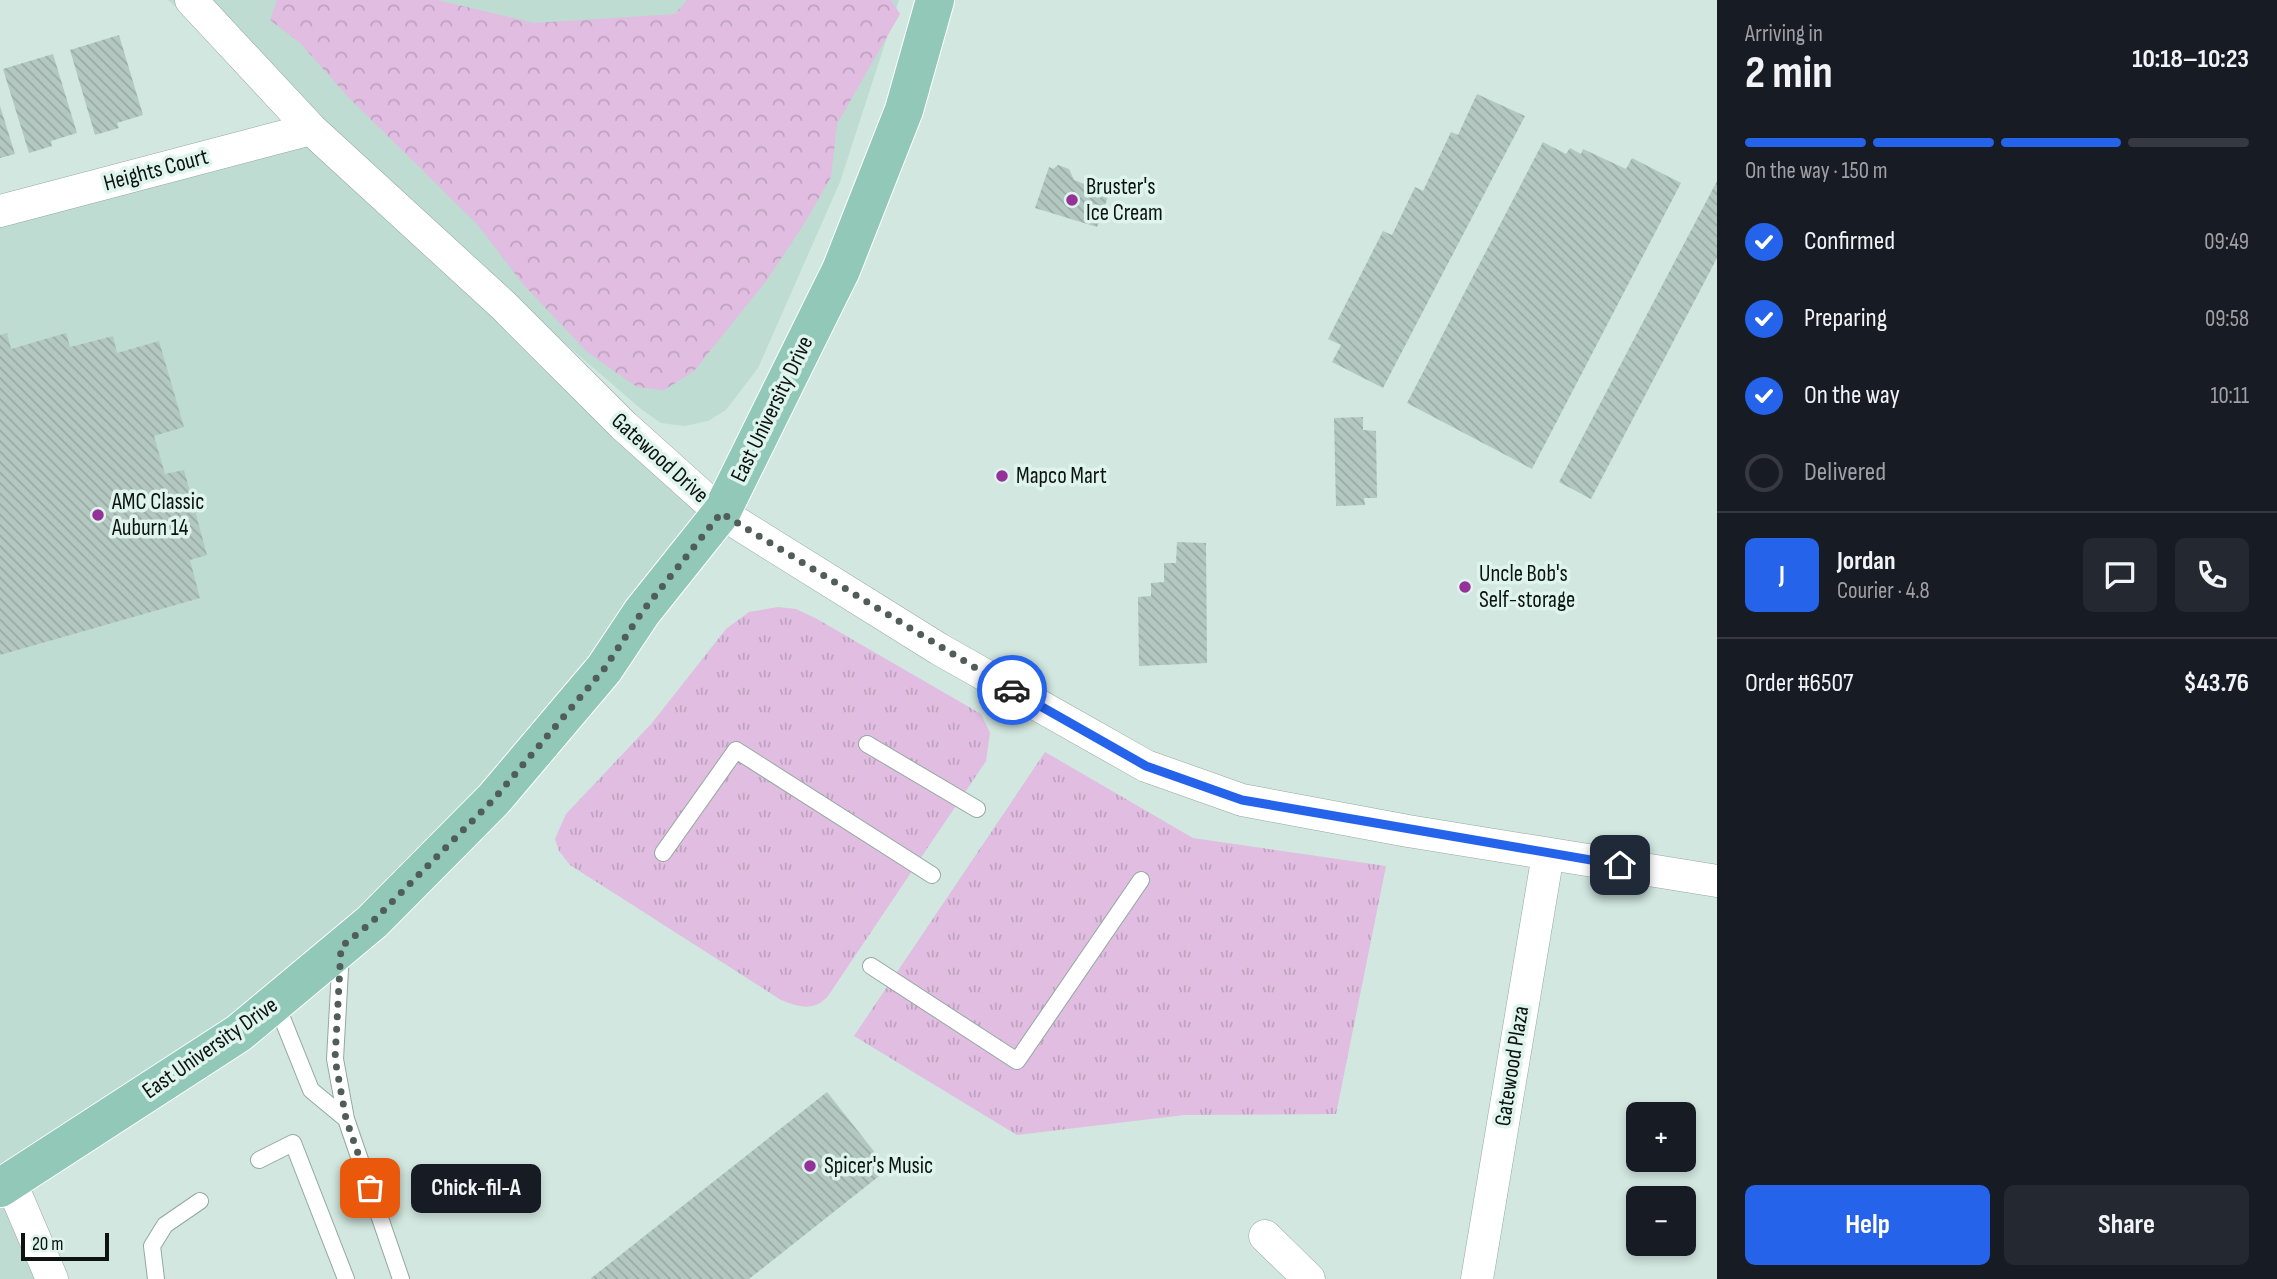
<!DOCTYPE html>
<meta charset="utf-8">
<style>
:root{--surface:#171b24;--page:#242831;--text:#f1f3f6;--muted:#9ea1a6;--line:#363941;--accent:#2563eb}
body{margin:0;font-family:"Sofia Sans Condensed",sans-serif;background:var(--page);color:var(--text);height:100vh;display:flex;flex-direction:column;font-size:26px;white-space:nowrap}
*{box-sizing:border-box;margin:0}
p{font-size:23px;color:var(--muted)}
.icon{flex:none;width:38px;height:38px;fill:none;stroke:currentColor;stroke-width:2;stroke-linecap:round;stroke-linejoin:round}
.map{position:relative;flex:1;overflow:hidden}
.sheet{display:flex;flex-direction:column;background:var(--surface);width:560px}
.sheet>*{flex:none}
.fabs{position:absolute;left:1626px;top:1102px;display:grid;gap:14px}
.fabs a{display:grid;place-items:center;width:70px;height:70px;border-radius:10px;background:var(--surface);box-shadow:0 4px 10px #0003;font-size:35px}
.scale{position:absolute;left:21px;bottom:18px;width:88px;box-sizing:border-box;padding-left:7px;border:4px solid #0c1310;border-top:0;font-size:19px;line-height:24px;white-space:nowrap;color:#0c1310;-webkit-text-stroke:5px #def4ec;paint-order:stroke}
.pin{position:absolute;display:grid;place-items:center;width:60px;height:60px;color:#fff;margin:-30px;border-radius:14px;box-shadow:0 4px 10px #0006}
.courier{position:absolute;display:grid;place-items:center;width:70px;height:70px;margin:-35px;border:5px solid #2563eb;border-radius:50%;background:#fff;color:#222;box-shadow:0 2px 9px #0007}
.bubble{position:absolute;height:49px;border-radius:10px;background:var(--surface);box-shadow:0 4px 10px #0003;font-size:23px;font-weight:700;line-height:49px;text-align:center}
.headline em{font-style:normal;font-weight:700}
.headline div{display:flex;flex-direction:column-reverse}
.headline{display:flex;align-items:center;justify-content:space-between;height:119px;padding:0 28px}
h1{font-size:46px;font-weight:700;line-height:52px}
.bar{display:grid;grid-template-columns:repeat(4,1fr);gap:10px 7px;align-content:center;height:84px;padding:0 28px}
.bar i{height:9px;border-radius:5px;background:var(--line)}
.bar .active{background:var(--accent)}
.bar p{grid-column:span 4}
.line{display:flex;align-items:center;gap:18px;padding:0 28px;border-top:2px solid var(--line)}
.line div{flex:1}
.round{display:grid;place-items:center;flex:none;width:74px;height:74px;border-radius:10px;background:var(--page)}
ol{padding:0 28px;list-style:none}
li{display:flex;align-items:center;gap:21px;height:77px}
li p{margin-inline-start:auto}
li .icon{padding:7px;border-radius:50%;background:var(--accent);color:#fff;stroke-width:4}
li:last-child{color:var(--muted)}
li i{width:38px;height:38px;border:4px solid var(--line);border-radius:50%}
.primary-button{display:flex;gap:14px;margin-top:auto;padding:14px 28px}
.primary-button a{flex:1;height:80px;border-radius:10px;background:var(--accent);color:#fff;font-size:28px;font-weight:700;line-height:80px;text-align:center}
.primary-button a+a{background:var(--page);color:var(--text)}
main{display:flex;flex:1;min-height:0}
.map>svg:first-child{display:block}
</style>
<main>
<div class="map">
<svg width="1717" height="1279" viewBox="0 0 1717 1279">
<defs>
<pattern id="grass-tufts" width="24" height="20" patternUnits="userSpaceOnUse" patternTransform="scale(1.75)"><rect width="24" height="20" fill="#e0bde1"/><path d="M3 7l-1-3M5 7V3M7 7l1-3M15 17l-1-3M17 17v-4M19 17l1-3" fill="none" stroke="#bfa2c0"/></pattern>
<pattern id="forest-crowns" width="20" height="18" patternUnits="userSpaceOnUse" patternTransform="scale(1.75)"><rect width="20" height="18" fill="#e0bde1"/><path d="M2 6a3 3 0 1 1 6 0M12 15a3 3 0 1 1 6 0" fill="none" stroke="#bfa2c0"/></pattern>
<pattern id="building-back-hatch" width="6" height="6" patternUnits="userSpaceOnUse" patternTransform="scale(1.75)"><rect width="6" height="6" fill="#b3c8c0"/><path d="M-1 5l2 2M0 0l6 6M5-1l2 2" fill="none" stroke="#99aba4"/></pattern>
</defs>
<rect width="100%" height="100%" fill="#d1e7df"/>
<path fill="#bedcd1" d="M168,0h731l-59,182 -82,186 -32,42 -18,11 -24,5 -23,-3 -20,-14z
M311,129l410,384 -117,156 -365,364 -228,149 41,97h-52v-1068z"/>
<path fill="url(#grass-tufts)" d="M778,607l18,2 21,10 164,95 9,19 -4,28 -158,235c-14,16 -29,11 -47,4l-211,-135 -11,-14 -4,-12 11,-25 86,-91 74,-94 23,-17z
M1045,752l148,86 193,28 -50,248 -152,1 -167,20 -163,-99z"/>
<path fill="url(#forest-crowns)" d="M277,0h160l97,23 141,-9 12,-14h204l9,14 -63,110 -6,53 -27,47 -38,57 -72,90 -30,19 -27,-3 -50,-35 -65,-69 -45,-59 -128,-126 -49,-55 -30,-23z"/>
<path fill="url(#building-back-hatch)" d="M119,35l24,80 -26,8 2,5 -24,7 -25,-85z
M53,54l24,79 -26,8 1,5 -23,7 -26,-84z
M1477,94l48,22 -142,272 -51,-26 9,-17 -13,-6 55,-108 9,4 23,-48 8,4 28,-59 7,3z
M0,106l15,48 -15,4z
M1543,142l23,12 4,-6 11,6 2,-5 43,20 6,-11 49,25 -149,286 -125,-66z
M1058,165l11,4 5,11 35,14 -12,33 -62,-19 14,-41 4,2z
M1717,181v77l-126,241 -32,-17z
M7,333l4,16 55,-16 4,14 43,-11 4,17 42,-12 25,86 -30,9 11,38 19,-4 23,85 -17,5 10,38 -200,57v-320z
M1363,417v13l13,1 1,67h-13l1,7 -29,1 -2,-88z
M1177,542l29,1 1,120 -68,3 -1,-69 13,-1v-13l13,-1v-19h12z
M827,1092l61,77 -139,110h-159z"/>
<g fill="none" stroke-linecap="round" stroke-linejoin="round">
<defs>
<path id="service" d="M867,744l110,65
M663,853l73,-103 196,125
M341,952l-6,107 11,60 55,160
M871,966l146,95 124,-181
M276,1003l35,87 35,29
M259,1160l34,-17 53,136
M156,1279l-4,-33 13,-21 35,-24"/>
<path id="minor" d="M191,0l120,129 193,177 119,119 98,88 218,136 207,117 96,34 166,31 309,50
M0,211l311,-82
M11,1183l41,96
M1265,1236l44,43
M1477,1279l71,-425"/>
<path id="primary" d="M0,1188l239,-155 133,-111 122,-123 110,-130 38,-57 79,-99 120,-243 63,-160 31,-110"/>
</defs>
<use href="#service" stroke="#93a8a0" stroke-width="18"/>
<use href="#minor" stroke="#93a8a0" stroke-width="33"/>
<use href="#primary" stroke="#fff" stroke-width="40"/>
<use href="#service" stroke="#fff" stroke-width="16"/>
<use href="#minor" stroke="#fff" stroke-width="32"/>
<use href="#primary" stroke="#91c8b8" stroke-width="38"/>
</g>
<g fill="none" stroke-linecap="round" stroke-linejoin="round">
<path stroke="#515d58" stroke-width="7" stroke-dasharray="0 12.6" d="M370,1188l-24,-69 -11,-60 6,-112 31,-25 122,-123 110,-130 38,-57 79,-99 291,177"/>
<path stroke="#2563eb" stroke-width="9" d="M1012,690l134,76 96,34 378,65"/>
</g>
<g fill="#943299" stroke="#def4ec" stroke-width="2.5">
<circle cx="1072" cy="200" r="7"/>
<circle cx="1002" cy="476" r="7"/>
<circle cx="98" cy="515" r="7"/>
<circle cx="1465" cy="587" r="7"/>
<circle cx="810" cy="1166" r="7"/>
</g>
<g text-anchor="middle" dominant-baseline="central" stroke-width="7" stroke-linejoin="round" paint-order="stroke">
<g font-size="23" fill="#0c1310" stroke="#def4ec">
<text transform="translate(156 170) rotate(-15)">Heights Court</text>
<text transform="translate(772 409) rotate(-64)">East University Drive</text>
<text transform="translate(660 458) rotate(42)">Gatewood Drive</text>
<text transform="translate(210 1048) rotate(-35)">East University Drive</text>
<text transform="translate(1512 1066) rotate(-81)">Gatewood Plaza</text>
</g>
<g font-size="23" fill="#0c1310" stroke="#def4ec" text-anchor="start">
<text x="1086" y="187">Bruster's<tspan x="1086" dy="26">Ice Cream</tspan></text>
<text x="1016" y="476">Mapco Mart</text>
<text x="112" y="502">AMC Classic<tspan x="112" dy="26">Auburn 14</tspan></text>
<text x="1479" y="574">Uncle Bob's<tspan x="1479" dy="26">Self-storage</tspan></text>
<text x="824" y="1166">Spicer's Music</text>
</g>
</g>
</svg>
<div class="fabs">
<a>+</a>
<a>−</a>
</div>
<div class="scale">20 m</div>
<div class="pin" style="left:370px;top:1188px;background:#ea580c"><svg class="icon" aria-label="bag" viewBox="0 0 24 24"><path d="M5 8h14l-1 12H6zM9 8a3 3 0 0 1 6 0"/></svg></div>
<div class="pin" style="left:1620px;top:865px;background:#1f2937"><svg class="icon" aria-label="home" viewBox="0 0 24 24"><path d="M3 11l9-7 9 7M6 9v11h12V9"/></svg></div>
<div class="courier" style="left:1012px;top:690px"><svg class="icon" aria-label="car" viewBox="0 0 24 24"><path d="M5 17H2v-5l4-1 3-4h7l3 4 3 1v5h-3M9 17h6M6 11h13"/><circle cx="7" cy="17" r="2"/><circle cx="17" cy="17" r="2"/></svg></div>
<div class="bubble" style="left:411px;top:1164px;width:130px">Chick-fil-A</div>
</div>
<section class="sheet">
<div class="headline"><div><h1>2 min</h1><p>Arriving in</p></div><em>10:18–10:23</em></div>
<div class="bar"><i class="active"></i><i class="active"></i><i class="active"></i><i></i><p>On the way · 150 m</p></div>
<ol>
<li><svg class="icon" aria-label="check" viewBox="0 0 24 24"><path d="M5 12l5 5 9-10"/></svg>Confirmed<p>09:49</p></li>
<li><svg class="icon" aria-label="check" viewBox="0 0 24 24"><path d="M5 12l5 5 9-10"/></svg>Preparing<p>09:58</p></li>
<li><svg class="icon" aria-label="check" viewBox="0 0 24 24"><path d="M5 12l5 5 9-10"/></svg>On the way<p>10:11</p></li>
<li><i></i>Delivered</li>
</ol>
<div class="line" style="height:126px"><b class="round" style="background:var(--accent);color:#fff">J</b><div><b>Jordan</b><p>Courier · 4.8</p></div><a class="round"><svg class="icon" aria-label="chat" viewBox="0 0 24 24"><path d="M4 5h16v11H9l-5 4z"/></svg></a><a class="round"><svg class="icon" aria-label="phone" viewBox="0 0 24 24"><path d="M5 4h4l2 5-3 2q2 4 5 5l2-3 5 2v4C11 20 4 13 5 4z"/></svg></a></div>
<div class="line" style="height:91px"><div>Order #6507</div><b>$43.76</b></div>
<div class="primary-button"><a>Help</a><a>Share</a></div>
</section>
</main>
